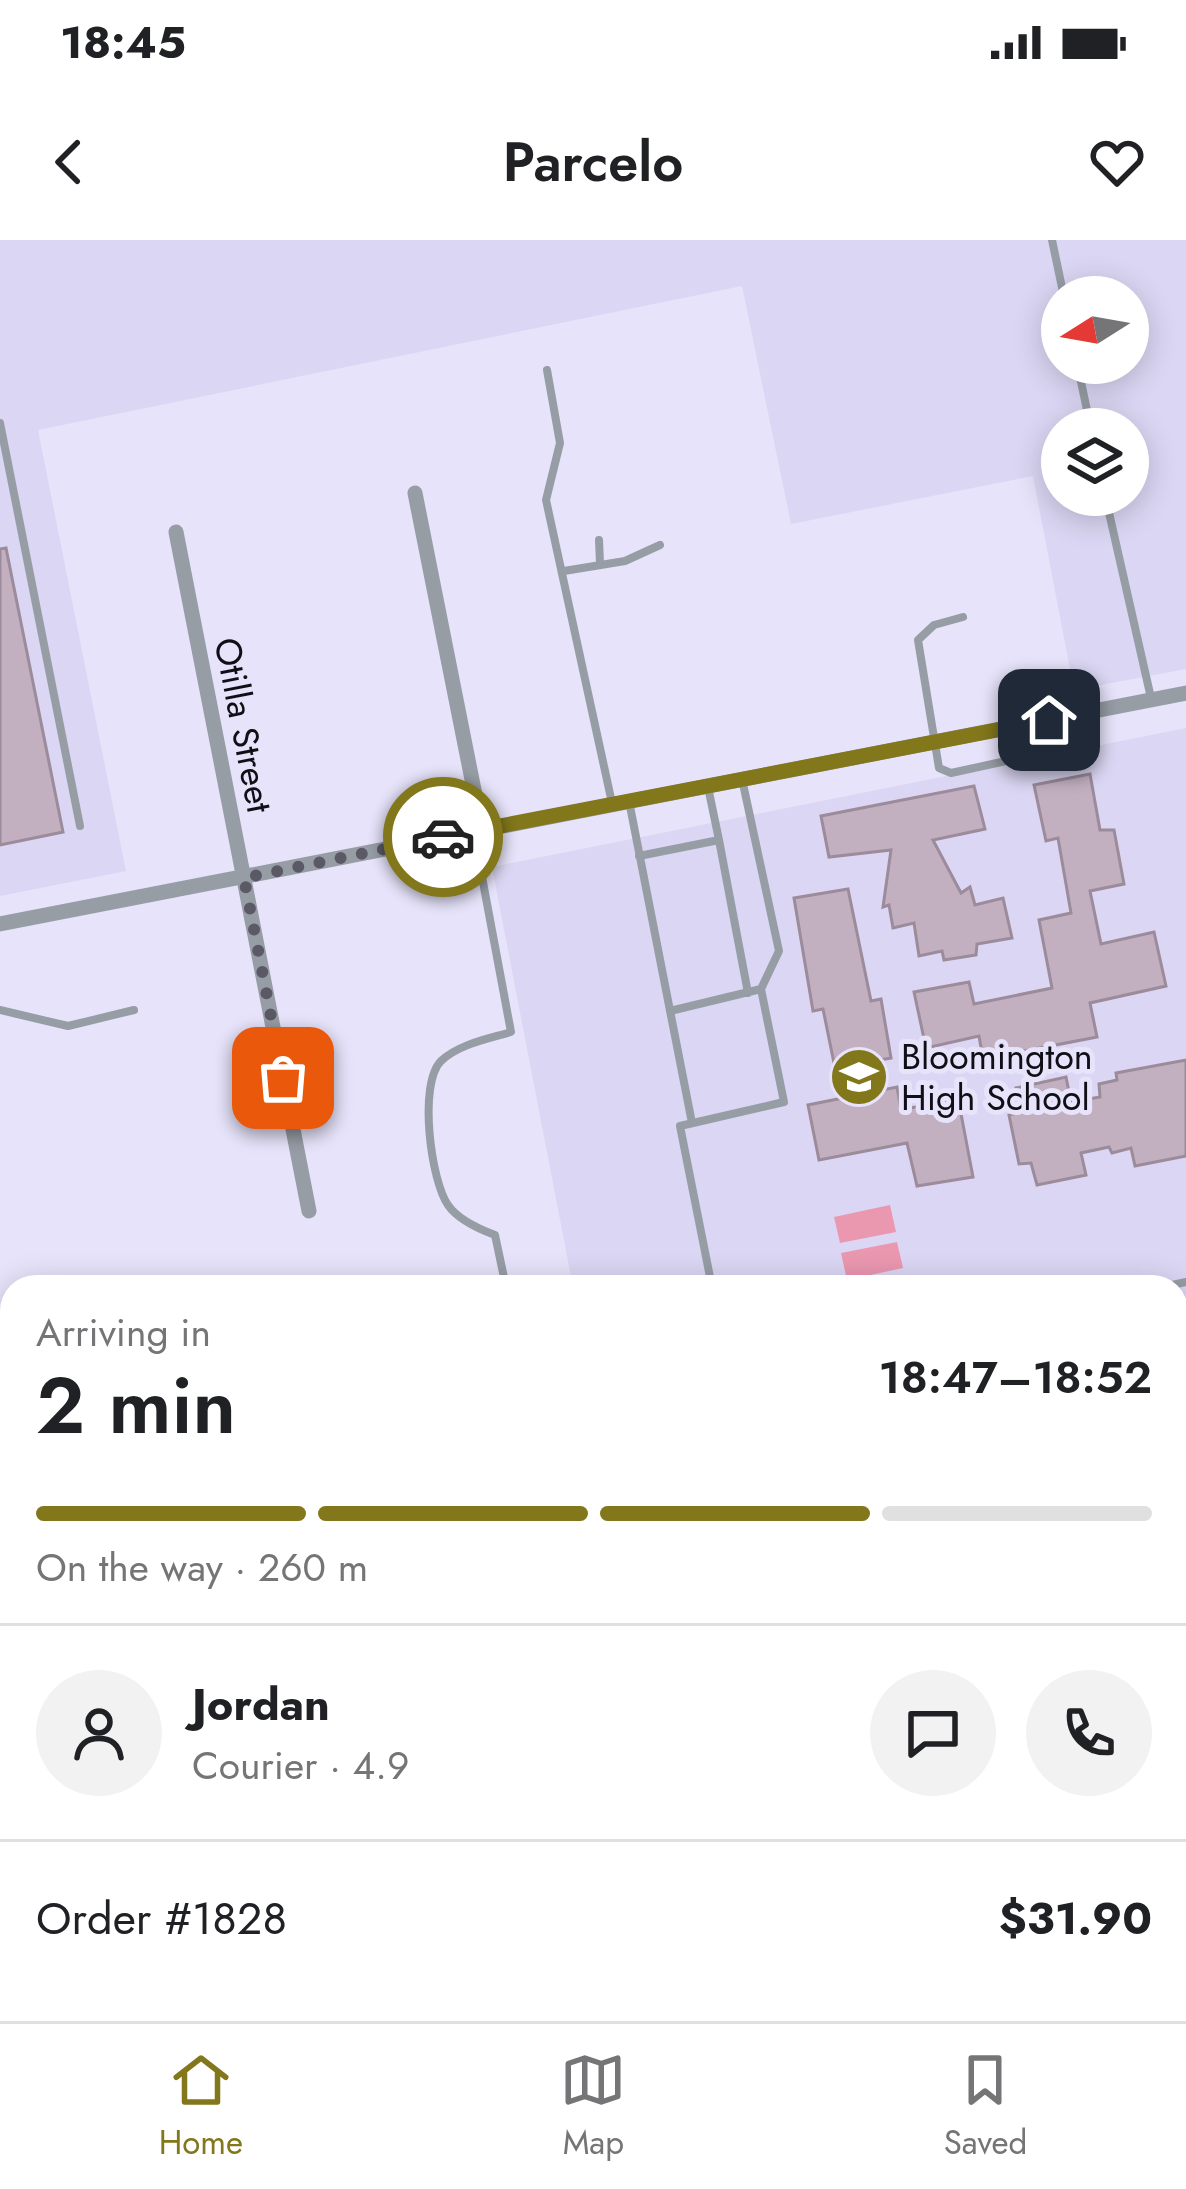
<!DOCTYPE html>
<meta charset="utf-8">
<style>
:root{--surface:#fff;--page:#f2f2f2;--text:#202124;--muted:#757577;--line:#e0e0e0;--accent:#82771b}
body{margin:0;font-family:Jost,sans-serif;background:var(--page);color:var(--text);height:100vh;display:flex;flex-direction:column;font-size:45px;white-space:nowrap}
*{box-sizing:border-box;margin:0}
p{font-size:39px;color:var(--muted)}
.icon{flex:none;width:66px;height:66px;fill:none;stroke:currentColor;stroke-width:2;stroke-linecap:round;stroke-linejoin:round}
.map{position:relative;flex:1;overflow:hidden}
.sheet{position:absolute;left:0px;top:1035px;width:1188px;height:747px;display:flex;flex-direction:column;background:var(--surface);border-radius:36px 36px 0 0;box-shadow:0 6px 30px #0003}
.sheet>*{flex:none}
.needle{width:78px;rotate:259deg}
.controls{position:absolute;left:1041px;top:36px;display:grid;gap:24px}
.controls a{display:grid;place-items:center;width:108px;height:108px;border-radius:50%;background:var(--surface);box-shadow:0 6px 30px #0003;font-size:60px}
.pin{position:absolute;display:grid;place-items:center;width:102px;height:102px;color:#fff;margin:-51px;border-radius:24px;box-shadow:0 6px 18px #0006}
.courier{position:absolute;display:grid;place-items:center;width:120px;height:120px;margin:-60px;border:9px solid #82771b;border-radius:50%;background:#fff;color:#222;box-shadow:0 3px 15px #0007}
.headline em{font-style:normal;font-weight:600}
.headline div{display:flex;flex-direction:column-reverse}
.headline{display:flex;align-items:center;justify-content:space-between;height:204px;padding:0 36px}
h1{font-size:78px;font-weight:600;line-height:90px}
.bar{display:grid;grid-template-columns:repeat(4,1fr);gap:18px 12px;align-content:center;height:144px;padding:0 36px}
.bar i{height:15px;border-radius:9px;background:var(--line)}
.bar .selected{background:var(--accent)}
.bar p{grid-column:span 4}
.line{display:flex;align-items:center;gap:30px;padding:0 36px;border-top:3px solid var(--line)}
.line div{flex:1}
.round{display:grid;place-items:center;flex:none;width:126px;height:126px;border-radius:63px;background:var(--page)}
.status{display:flex;justify-content:space-between;align-items:center;height:84px;padding:0 60px;background:var(--surface);direction:ltr}
.status svg{height:33px;fill:currentColor}
header{display:flex;justify-content:space-between;align-items:center;height:156px;padding:0 36px;background:var(--surface);font-size:54px;font-weight:600}
.dock{display:flex;justify-content:space-around;align-items:center;height:168px;border-top:3px solid var(--line);background:var(--surface);font-size:33px;color:var(--muted)}
.dock a{display:grid;justify-items:center;gap:6px}
.dock .selected{color:var(--accent)}
.map>svg:first-child{display:block}
</style>
<div class="status"><b>18:45</b><svg viewBox="0 0 49 12"><path d="M0 12V9h3v3zM5 12V6h3v6zM10 12V3h3v9zM15 12V0h3v12zM26 1h20v11H26zM47 4h2v5h-2z"/></svg></div>
<header><svg class="icon" aria-label="back" viewBox="0 0 24 24"><path d="M15 5l-7 7 7 7"/></svg>Parcelo<svg class="icon" aria-label="heart" viewBox="0 0 24 24"><path d="M12 20l-8-8c-3-5 5-10 8-4 3-6 11-1 8 4z"/></svg></header>
<div class="map">
<svg width="1186" height="1781" viewBox="0 0 1186 1781">
<rect width="100%" height="100%" fill="#e6e3fa"/>
<path fill="#dbd6f3" fill-rule="evenodd" d="M0,0h1186v429l-112,21 -41,-214 -242,48 -49,-238 -704,144 88,441 -126,25zM1062,57h66v66h-66zM1062,189h66v66h-66z
M1186,488v921l-10,2v-364h-603l-81,-420z"/>
<path fill="#ea97b0" d="M890,965l6,27 -56,11 -6,-26z
M897,1002l6,26 -56,12 -6,-27z
M1186,1169v129l-10,2v-129z"/>
<path fill="#c2b0c1" stroke="#9c8b9b" stroke-width="3" d="M6,308l57,284 -63,13v-296z
M1090,534l10,56h14l10,54 -34,7 11,53 53,-12 12,54 -76,17 7,34 -114,22 -4,-23 -53,12 -12,-56 55,-10 5,22 78,-16 -13,-68 32,-7 -13,-75 -12,3 -12,-56z
M974,546l11,43 -52,11 28,53 9,-6 5,18 28,-7 9,40 -35,6 -1,11 -32,5 -2,-9 -23,5 -5,-33 -21,5 -4,-23 -6,2 8,-57 -62,7 -8,-41z
M848,649l23,112 10,-2 10,59 -56,10 -12,-59 -10,2 -19,-113z
M1186,820v96l-51,10 -4,-18 -19,5 -3,-6 -28,6 5,22 -49,10 -6,-22 -12,1 -10,-49 12,-3 -5,-24 50,-11 5,25 29,-5 -1,-13 18,-4 -1,-7z
M897,847l4,23 57,-12 15,79 -56,9 -10,-43 -88,17 -11,-55z"/>
<g fill="none" stroke-linecap="round" stroke-linejoin="round">
<path stroke="#979da5" stroke-width="8" d="M1052,0l12,57
M1077,123l14,66
M547,130l13,73 -14,57 66,303
M0,183l80,403
M1105,255l46,203
M599,300l1,23
M564,331l61,-10 35,-16
M963,377l-29,8 -16,15 21,128 12,5 64,-14 9,-13 -2,-21
M629,561l63,322
M474,594l37,198c-23,7 -52,12 -70,29 -23,23 -10,120 7,144 10,15 31,24 47,30l11,52
M719,600l29,153
M639,616l80,-16 -11,-53
M0,770l68,16 66,-16
M670,771l91,-22
M712,1047l-32,-161 104,-24 -23,-113 18,-38 -37,-172
M1163,1047l23,-5
M288,1770l15,11
M196,1781l60,-11"/>
<path stroke="#979da5" stroke-width="15" d="M415,253l67,337
M176,292l133,679
M0,684l1186,-231
M1176,1439l10,-2
M0,1674l12,-3
M1176,1762l10,-2
M593,1770l2,11
M1084,1781l53,-11"/>
</g>
<g fill="none" stroke-linecap="round" stroke-linejoin="round">
<path stroke="#5b5966" stroke-width="12" stroke-dasharray="0 21.6" d="M283,838l-39,-200 199,-41"/>
<path stroke="#82771b" stroke-width="15" d="M443,597l606,-117"/>
</g>
<defs>
<symbol id="school-disc" viewBox="-11 -11 22 22"><circle r="9.5" fill="#82771b" stroke="#e6e3fa"/><path d="M0-5L7-2L0 1L-7-2ZM-4 1L0 2.5L4 1V4Q0 6-4 4Z" fill="#fff"/></symbol>
</defs>
<g fill-rule="evenodd">
<use href="#school-disc" x="826" y="804" width="66" height="66"/>
</g>
<g text-anchor="middle" dominant-baseline="central" stroke-width="10" stroke-linejoin="round" paint-order="stroke">
<g font-size="36" fill="#100f16" stroke="#e6e3fa">
<text transform="translate(244 485) rotate(79)">Otilla Street</text>
</g>
<g font-size="36" fill="#100f16" stroke="#e6e3fa" text-anchor="start">
<text x="901" y="816">Bloomington<tspan x="901" dy="41">High School</tspan></text>
</g>
</g>
</svg>
<div class="controls">
<a><svg class="needle" viewBox="-14 -14 28 28"><path d="M0-13l5 13h-10z" fill="#e53935"/><path d="M0 13l5-13h-10z" fill="#757577"/></svg></a>
<a><svg class="icon" aria-label="layers" viewBox="0 0 24 24"><path d="M12 4l9 5-9 5-9-5zM3 14l9 5 9-5"/></svg></a>
</div>
<div class="pin" style="left:283px;top:838px;background:#ea580c"><svg class="icon" aria-label="bag" viewBox="0 0 24 24"><path d="M5 8h14l-1 12H6zM9 8a3 3 0 0 1 6 0"/></svg></div>
<div class="pin" style="left:1049px;top:480px;background:#1f2937"><svg class="icon" aria-label="home" viewBox="0 0 24 24"><path d="M3 11l9-7 9 7M6 9v11h12V9"/></svg></div>
<div class="courier" style="left:443px;top:597px"><svg class="icon" aria-label="car" viewBox="0 0 24 24"><path d="M5 17H2v-5l4-1 3-4h7l3 4 3 1v5h-3M9 17h6M6 11h13"/><circle cx="7" cy="17" r="2"/><circle cx="17" cy="17" r="2"/></svg></div>
<section class="sheet">
<div class="headline"><div><h1>2 min</h1><p>Arriving in</p></div><em>18:47–18:52</em></div>
<div class="bar"><i class="selected"></i><i class="selected"></i><i class="selected"></i><i></i><p>On the way · 260 m</p></div>
<div class="line" style="height:216px"><a class="round"><svg class="icon" aria-label="person" viewBox="0 0 24 24"><circle cx="12" cy="8" r="4"/><path d="M4 21q1-7 8-7t8 7"/></svg></a><div><b>Jordan</b><p>Courier · 4.9</p></div><a class="round"><svg class="icon" aria-label="chat" viewBox="0 0 24 24"><path d="M4 5h16v11H9l-5 4z"/></svg></a><a class="round"><svg class="icon" aria-label="phone" viewBox="0 0 24 24"><path d="M5 4h4l2 5-3 2q2 4 5 5l2-3 5 2v4C11 20 4 13 5 4z"/></svg></a></div>
<div class="line" style="height:156px"><div>Order #1828</div><b>$31.90</b></div>
</section>
</div>
<nav class="dock">
<a class="selected"><svg class="icon" aria-label="home" viewBox="0 0 24 24"><path d="M3 11l9-7 9 7M6 9v11h12V9"/></svg>Home</a>
<a><svg class="icon" aria-label="map" viewBox="0 0 24 24"><path d="M3 6l6-2 6 2 6-2v14l-6 2-6-2-6 2zM9 4v14M15 6v14"/></svg>Map</a>
<a><svg class="icon" aria-label="saved" viewBox="0 0 24 24"><path d="M7 4h10v16l-5-4-5 4z"/></svg>Saved</a>
</nav>
